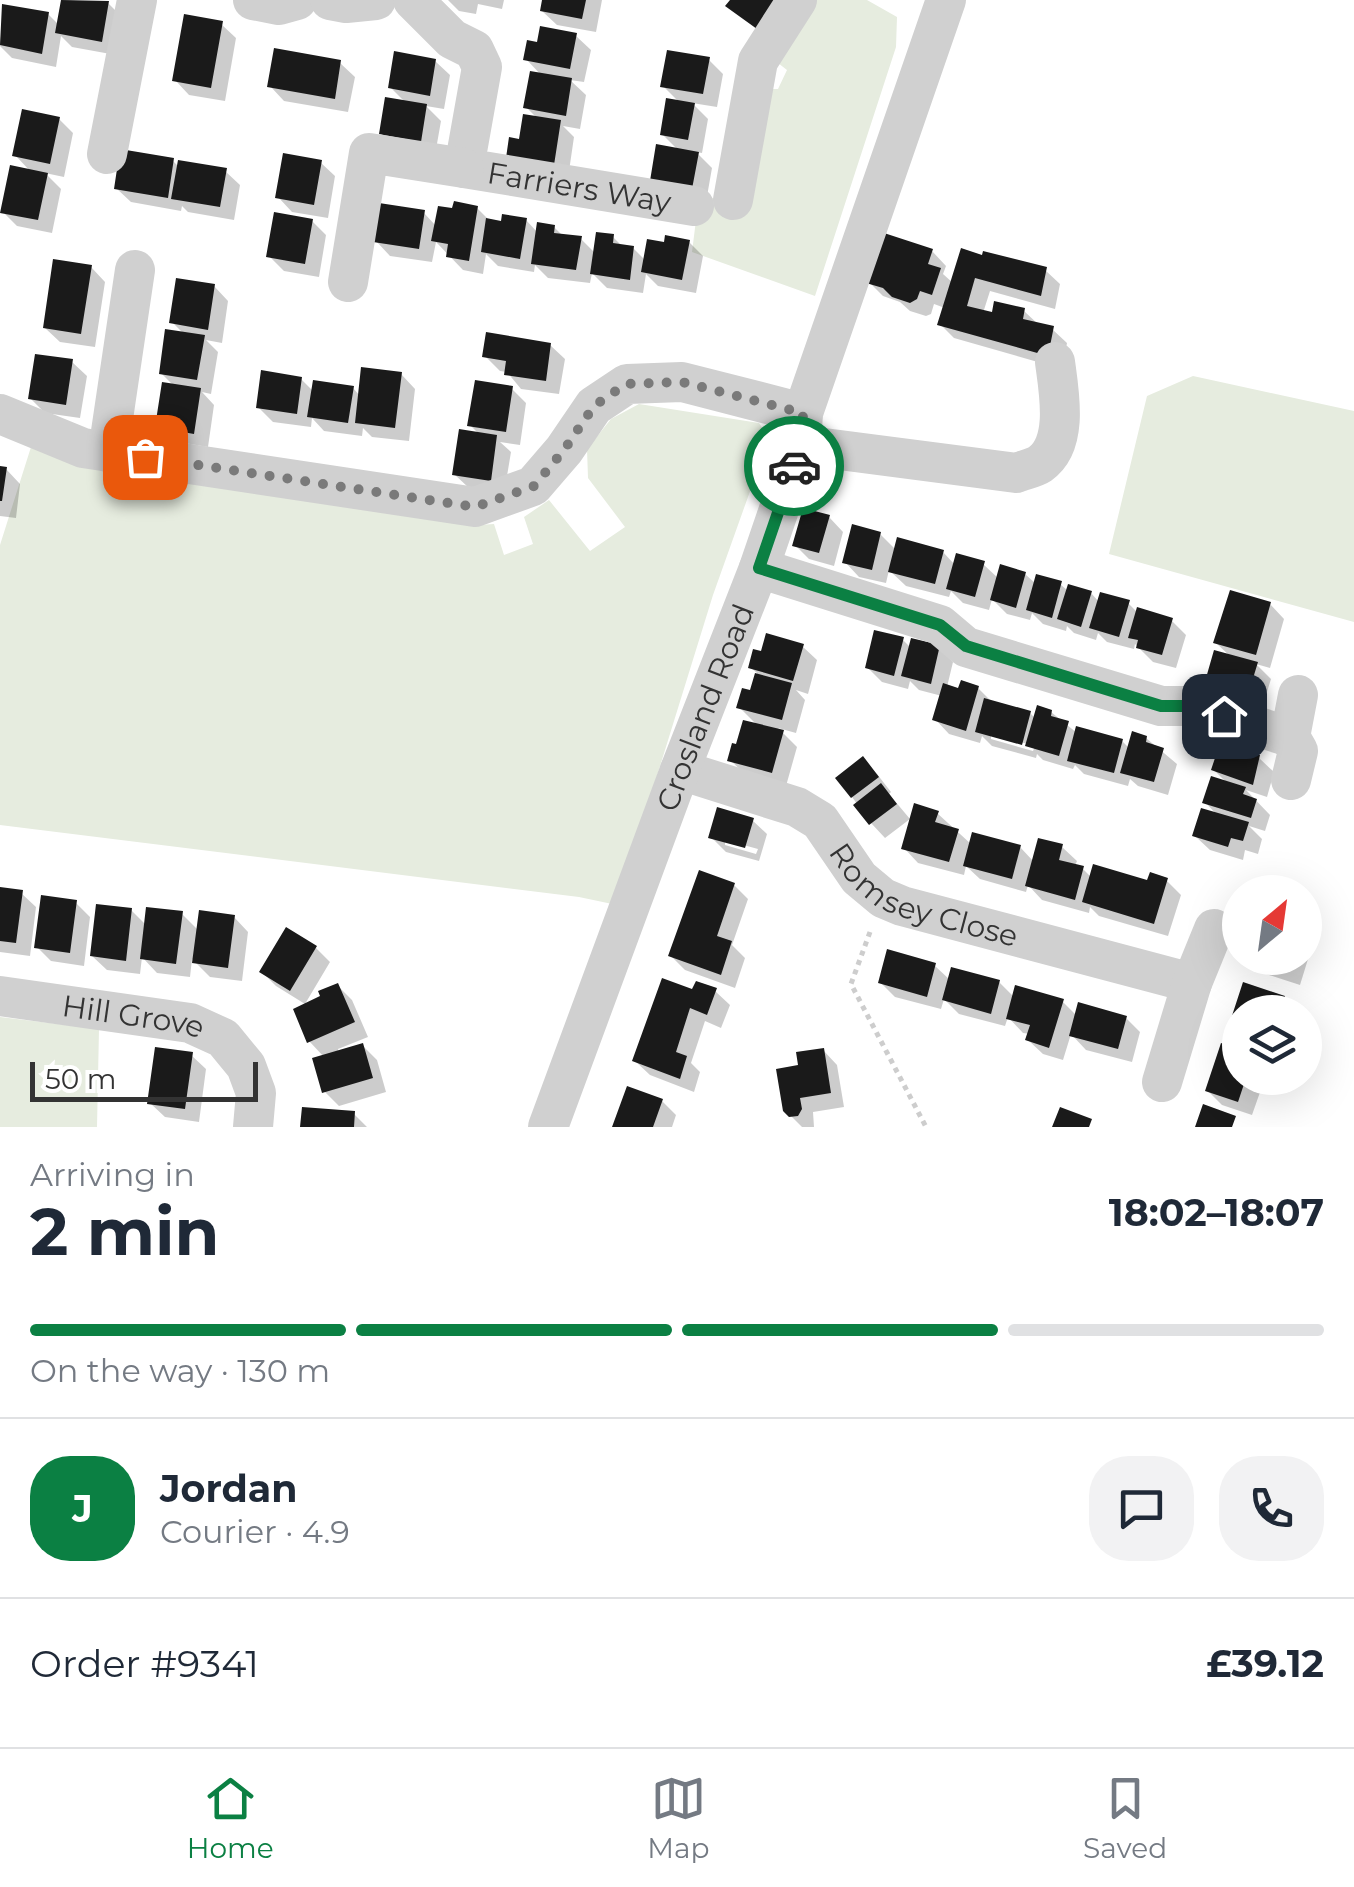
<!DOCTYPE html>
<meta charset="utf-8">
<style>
:root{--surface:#fff;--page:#f2f2f3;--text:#1f2937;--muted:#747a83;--line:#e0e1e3;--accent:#0b8043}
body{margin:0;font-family:Montserrat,sans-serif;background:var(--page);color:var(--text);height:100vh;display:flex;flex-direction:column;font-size:38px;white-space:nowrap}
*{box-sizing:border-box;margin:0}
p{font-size:32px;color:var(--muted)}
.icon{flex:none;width:55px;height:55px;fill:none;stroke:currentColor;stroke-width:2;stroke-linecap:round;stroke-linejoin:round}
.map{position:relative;height:1127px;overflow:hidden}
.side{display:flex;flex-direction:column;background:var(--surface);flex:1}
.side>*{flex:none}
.needle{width:65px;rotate:29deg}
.buttons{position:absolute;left:1222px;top:875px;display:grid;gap:20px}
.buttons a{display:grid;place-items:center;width:100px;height:100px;border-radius:50%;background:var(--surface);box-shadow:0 10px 40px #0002;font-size:50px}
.scale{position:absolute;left:30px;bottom:25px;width:228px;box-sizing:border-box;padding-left:10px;border:5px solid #333;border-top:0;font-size:28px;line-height:35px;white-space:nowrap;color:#333;-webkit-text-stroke:8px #fff;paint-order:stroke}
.pin{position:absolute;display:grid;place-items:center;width:85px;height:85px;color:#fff;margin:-42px;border-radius:20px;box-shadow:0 5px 15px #0006}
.courier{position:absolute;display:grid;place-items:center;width:100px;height:100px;margin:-50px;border:8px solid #0b8043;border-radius:50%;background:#fff;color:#222;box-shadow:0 2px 12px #0007}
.overview em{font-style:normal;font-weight:700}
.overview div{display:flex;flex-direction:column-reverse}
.overview{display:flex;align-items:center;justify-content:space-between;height:170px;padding:0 30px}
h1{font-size:65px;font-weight:700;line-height:75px}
.bar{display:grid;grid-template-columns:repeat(4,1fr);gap:15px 10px;align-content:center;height:120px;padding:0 30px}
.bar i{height:12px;border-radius:8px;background:var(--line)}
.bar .current{background:var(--accent)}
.bar p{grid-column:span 4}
.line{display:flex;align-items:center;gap:25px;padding:0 30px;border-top:2px solid var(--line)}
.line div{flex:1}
.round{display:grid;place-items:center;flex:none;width:105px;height:105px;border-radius:40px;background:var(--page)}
.tabs{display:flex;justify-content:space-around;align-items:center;height:140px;border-top:2px solid var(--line);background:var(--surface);font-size:28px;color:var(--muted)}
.tabs a{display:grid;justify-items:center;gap:5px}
.tabs .current{color:var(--accent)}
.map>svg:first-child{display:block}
</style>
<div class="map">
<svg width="1354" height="1127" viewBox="0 0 1354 1127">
<rect width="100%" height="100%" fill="#fff"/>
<path fill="#e6ecdf" d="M810,0h57l30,17 -1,30 -81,249 -123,-44 7,-56 46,7 26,-114h7l9,-19 -9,-7z
M1193,376l161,35v211l-245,-68 38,-158z
M639,404l120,19 10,15 -56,157 -96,310 -38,-8 -579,-72v-280l31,-98 448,78 15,-1 10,31 29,-11 -9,-27 25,-17 41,51 35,-24 -37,-49 -1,-29 24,-30z
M0,1017l99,12 -2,98h-97z"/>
<path fill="#0003" fill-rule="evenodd" d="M63,0l45,3 14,14 -6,38 -44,-8 -11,-11 -5,31 -44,-9 -12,-12 4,-39 44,7 11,11z
M448,0h56l-2,9 -24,-5 -2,10 -17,-3z
M544,0h58l-6,32 -39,-7 -15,-14z
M221,24l15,14 -11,63 -36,-6 -14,-15z
M576,36l15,14 -7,32 -14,-2 16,15 -6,34 -17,-3 11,11 -6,41 -47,-37 17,-22 -12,-12 16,-31 -16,-17 13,-14z
M708,59l15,15 -6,33 -25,-4 16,16 -6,34 -6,-1 16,16 -6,34 -39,-7 11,-45 -16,-16 18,-31 -17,-17z
M435,61l15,14 -6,34 -18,-3 15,15 -6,34 -39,-7 -15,-15 25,-30 -16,-16z
M340,63l15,14 -7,35 -64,-11 -14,-15z
M59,119l14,14 -9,44 -19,-4 16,16 -9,44 -35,-7 -14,-14 28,-40 -16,-17z
M173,161l6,6 46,4 15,14 -6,35 -46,-8 -6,-6 -1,5 -50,-9 -15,-14z
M320,162l15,14 -7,42 -36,-6 -14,-15z
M477,208l14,14 35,-2 12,13 16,-6 10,10 17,2 14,14 18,-16 10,10 10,1 12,12 21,-15 23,-3 14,14 -7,37 -38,-7 -12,-12 -3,19 -36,-5 -15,-15 -2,10 -42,-5 -13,-13 -1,7 -36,-6 -12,-12 -3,20 -20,-4 -27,-28 -4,20 -42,-6 -14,-15 48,-28 12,13z
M312,221l14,14 -7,42 -35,-6 -15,-15z
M932,251l14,15 -3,8 10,9 9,-32 83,19 15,14 -5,25 -65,-18 -7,22 41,-2 15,14 13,4 15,14 -5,26 -108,-31 -14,-14 5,-16 -11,-4 -3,10 -5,2 -16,-5 -10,-9 -17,-6 -14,-14z
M91,267l14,15 -10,65 -35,-5 -15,-14z
M214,286l14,15 -6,42 -16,-3 12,12 -7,42 -9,-2 12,13 -6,42 -36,-6 -14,-14 16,-41 -13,-13 23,-39 -12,-12z
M550,345l15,14 -6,35 -38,-5 -14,-17 -7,-1 -15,-15z
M72,362l15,14 -7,42 -35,-5 -15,-15z
M401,374l14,15 -6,52 -37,-4 -9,-9 -1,8 -38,-5 -12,-13 -1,9 -38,-5 -15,-15 43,-28 12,12 40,-3 7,8z
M512,389l14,14 -6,42 -20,-3 11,10 -7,42 -35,-6 -15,-14 26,-39 -10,-10z
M0,469h6l14,15 -4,34 -16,-2z
M829,517l14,15 -9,34 -25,-7 -14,-14z
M880,534l17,17 46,1 12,13 28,-1 16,15 26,-5 11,10h24l8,7 23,2 8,9 29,1 10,10 33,7 15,15 -10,33 -23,-6 -18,-18 -1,5 -27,-7 -9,-9 -2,7 -22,-7 -7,-7 -1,5 -23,-7 -11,-11 -2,7 -23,-6 -15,-15 -3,11 -26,-7 -12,-12 -2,6 -43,-11 -17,-16 -3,13 -27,-6 -14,-15z
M1270,604l14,15 -14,49 -14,-4 15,15 -10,32 -40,-12 -14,-15 24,-27 -15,-14z
M902,639l9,9 28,-1 14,15 -6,25 13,4 18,-3 15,15 37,10 6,6 15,-7 26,21 45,8 8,8 16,-11 31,26 -9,31 -30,-9 -8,-7 -2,7 -44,-12 -9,-9 -2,4 -30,-9 -6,-6 -1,4 -44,-12 -10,-10 -2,7 -31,-9 -14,-15 7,-23 -23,-6 -9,-9 -2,8 -26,-7 -14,-14zM991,734l44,12 -2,5 -42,-12z
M802,646l15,14 -9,34 -12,-4 9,10 -9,33 -18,-5 19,19 -11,39 -41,-12 -15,-14 28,-34 -19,-19 12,-14 6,-20 -7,-6 13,-13z
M1259,758l15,14 -7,25 -21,-7 24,25 -5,16 -16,-5 13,13 -4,15 -13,-4 -2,10 -33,-10 -15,-14 23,-20 -13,-14 23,-18 -14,-14z
M863,760l14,14 14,18 -2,2 21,25 -25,19 -14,-15 -19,-26z
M937,813l34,31 49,3 14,15 28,-15 15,14 -2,5 7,2 10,10 57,5 17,-3 15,15 -13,41 -69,-20 -9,-9 -1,6 -47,-13 -14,-15 -2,7 -46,-13 -14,-13 -2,9 -46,-12 -14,-15z
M752,820l15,14 -8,27 -33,-9 -15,-15zM725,840l33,9 -2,5 -31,-9z
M734,885l14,14 -16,46 13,13 -10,30 -50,-18 -14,-14z
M0,890l21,3 15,14 -6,49 -30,-4z
M75,902l15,15 -6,49 -33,-5 -14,-14z
M1305,902l16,15 -21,68 -34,-11 -14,-14v-2h53z
M131,910l16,16 34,-13 18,18 35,-14 14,15 -6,49 -32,-4 -18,-18 -2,18 -33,-4 -15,-16 -2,17 -33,-4 -15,-14z
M316,948l14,14 -25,42 -29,-18 -14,-14z
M934,965l16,15 49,2 15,15 48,4 15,15 49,2 14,14 -8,30 -46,-12 -15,-16 -8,26 -20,-6 -15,-14 2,-6 -7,-1 -15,-16 -3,9 -46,-12 -15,-15 -3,10 -46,-12 -15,-15z
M1244,985l39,13 15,14h-58v20l-8,-8z
M338,986l14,14 16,37 -30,12 1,4 24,-7 14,14 9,32 -47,14 -15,-15v-34l-15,-16z
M715,991l15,14 -9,23 -16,-7 -14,42 9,9 -6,20 -44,-17 -15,-14 59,-69z
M823,1050l14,15 7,42 -31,5 1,15h-12l-17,-17z
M1240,1052v26h25l-13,37 -30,-10 -14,-14z
M191,1055l15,14 -7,53 -34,-5 -15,-14z
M662,1101l14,14 -4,12h-57z
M354,1114l13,13h-64z"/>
<path fill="#1a1a1a" d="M61,0l48,1 -7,41 -47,-9z
M542,0h44l-4,19 -42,-8z
M730,0h48l-21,29 -32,-23z
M2,4l47,8 -7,42 -42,-9z
M184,14l39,7 -12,67 -39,-7z
M540,26l37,7 -7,36 -47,-9 4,-20 10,2z
M274,48l67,12 -6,39 -68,-12z
M667,50l43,7 -7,37 -43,-7z
M394,51l42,8 -6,37 -42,-8z
M530,71l42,7 -6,38 -43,-8z
M385,97l42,7 -6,38 -42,-8z
M666,98l29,5 -7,37 -28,-5z
M22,109l38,8 -10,47 -38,-8z
M523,114l38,6 -7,45 -48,-7 3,-21 10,2z
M656,144l43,8 -7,37 -42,-8z
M120,149l54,9 -6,40 -54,-9z
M283,153l39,7 -8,45 -39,-7z
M178,160l49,8 -7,39 -49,-8z
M10,165l38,8 -10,47 -38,-7z
M454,201l24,5 -9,55 -23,-4 2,-13 -17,-3 7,-35 14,2z
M379,203l46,7 -6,39 -46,-7z
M274,212l39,7 -8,45 -39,-7z
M502,214l25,4 -7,41 -39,-7 5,-34 15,3z
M537,222l18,3 -1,8 28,3 -6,34 -45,-6z
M596,232l18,2 -1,9 21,3 -4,34 -40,-6z
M884,233l49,16 -5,15 13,4 -9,27 -12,-4 -3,8 -7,4 -18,-6 -9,-9 -17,-5z
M665,235l25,5 -8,40 -41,-8 6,-33 17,3z
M961,248l21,7 1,-4 64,16 -6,29 -66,-18 -8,28 25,6 2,-11 31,7 -2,11 31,7 -6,30 -111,-31z
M53,259l39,6 -11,69 -38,-6z
M176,278l39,6 -7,46 -39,-7z
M165,329l40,6 -8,45 -38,-6z
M486,332l65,11 -5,38 -42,-6 2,-14 -24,-4z
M35,354l38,5 -7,46 -38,-6z
M361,367l41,5 -7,56 -40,-5z
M261,370l41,7 -5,37 -41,-6z
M313,380l41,6 -6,37 -41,-6z
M475,380l38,6 -7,46 -39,-6z
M162,382l39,6 -7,46 -39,-7z
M459,429l38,6 -6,46 -39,-6z
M0,466l7,1 -5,34h-2z
M803,508l27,7 -11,38 -27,-7z
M852,524l29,8 -9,38 -30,-7z
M897,537l47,13 -9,34 -47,-12z
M956,553l29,8 -10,36 -29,-8z
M1000,564l26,8 -10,36 -26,-8z
M1036,574l26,7 -10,37 -26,-8z
M1068,584l24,7 -11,36 -24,-8z
M1230,590l41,12 -15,53 -43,-12z
M1100,592l30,8 -11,37 -30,-9z
M1137,607l36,11 -11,37 -26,-7 2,-8 -10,-2z
M874,630l30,7 -10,39 -29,-8z
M766,633l38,11 -11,37 -45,-13 5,-19 8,2z
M911,638l29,7 -9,39 -30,-8z
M1214,650l44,12 -11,36 -43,-13z
M755,673l37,10 -10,37 -46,-12 6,-20 8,2z
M961,680l18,6 -13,45 -34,-11 11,-37 15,5z
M984,698l47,13 -9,34 -47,-13z
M1037,705l15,5 -1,6 18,5 -10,35 -34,-10z
M743,720l41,10 -12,43 -45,-12 5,-18 4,1z
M1076,726l47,13 -9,34 -47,-12z
M1132,731l15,5 -1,6 18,6 -10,34 -34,-9z
M1220,743l40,12 -7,30 -42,-15z
M863,756l16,21 -28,21 -16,-20z
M1211,776l35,11 -3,7 14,5 -6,19 -49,-15z
M881,783l16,21 -28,21 -16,-20z
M914,803l25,8 -4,11 24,7 -10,33 -48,-13z
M717,807l37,11 -9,30 -37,-10z
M1201,808l48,14 -6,19 -12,-3 -3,9 -36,-11z
M972,832l49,13 -9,34 -49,-13z
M1038,838l25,6 -4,16 25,6 -9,34 -50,-14z
M1093,864l54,16 3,-8 18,6 -14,46 -72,-22z
M699,870l36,13 -18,53 15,5 -11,34 -53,-19z
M0,887l23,3 -7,53 -16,-2z
M41,895l36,5 -7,53 -36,-5z
M96,904l36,4 -6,53 -36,-5z
M146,907l37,4 -7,53 -36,-5z
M199,910l36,5 -7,53 -36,-5z
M286,927l31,19 -27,45 -31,-19z
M887,949l49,14 -9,34 -49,-14z
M1250,958h40l-4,14 -37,-12z
M951,967l49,13 -9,34 -49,-14z
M662,978l30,11 4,-8 21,7 -10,27 -17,-7 -14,44 11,4 -7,23 -48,-18z
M1243,982l42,14 -6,16h-39v16l-11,-3z
M338,983l17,39 -48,21 -14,-34 27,-13 -2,-5z
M1015,985l49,14 -15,49 -24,-8 5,-15 -24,-6z
M1078,1002l49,14 -9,33 -49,-13z
M363,1043l10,35 -51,15 -10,-35z
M1221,1043l19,7v28h6l-8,24 -33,-11z
M155,1047l38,5 -8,57 -38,-5z
M824,1048l7,45 -31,5 2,11 -4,7 -9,1 -6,-6 -7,-42 22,-4 -2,-13z
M627,1086l36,13 -10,28h-41z
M1203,1104l33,12 -4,11h-37z
M302,1107l53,4 -1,16h-54z
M1060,1107l32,12 -3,8h-37z"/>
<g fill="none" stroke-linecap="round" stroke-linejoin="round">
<path stroke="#cdcdcd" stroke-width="5" stroke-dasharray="5 5" stroke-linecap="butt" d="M870,932l-19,52 75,143"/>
<g stroke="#d0d0d0" stroke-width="40">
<path d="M253,0l26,5 18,-5"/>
<path d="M330,0l16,3 30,-3"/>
<path id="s1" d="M413,0l39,39 22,11 8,17 -18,101 230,38"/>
<path d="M107,154l30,-154"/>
<path d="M733,200l25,-139 39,-61"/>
<path d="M348,282l21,-129 95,15"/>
<path d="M0,414l83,34 392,59 58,-21 31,-36 30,-44 33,-22 55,-2 121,31"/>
<path d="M801,445l215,28c7,-3 18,-5 24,-9 29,-20 19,-72 15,-102"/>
<path d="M108,452l27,-182"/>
<path d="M759,568l181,57 26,22 195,59h31l98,31"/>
<path id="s2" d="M680,770l117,37 23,14 39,57 24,20 19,8 290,77"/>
<path d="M1291,780l7,-29 -8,-14 8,-42"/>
<path id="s3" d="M0,996l190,27 33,15 23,28 10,27 -3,34"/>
<path d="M1162,1082l30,-99 22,-54"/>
<path id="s4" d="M548,1127l132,-357 79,-202 42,-123 2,-32 143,-413"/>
</g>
</g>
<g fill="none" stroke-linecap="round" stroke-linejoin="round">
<path stroke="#7a7a7a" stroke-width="10" stroke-dasharray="0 18" d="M145,457l330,50 59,-21 30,-36 30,-44 32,-22 56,-2 121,31 -1,32 -8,21"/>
<path stroke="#0b8043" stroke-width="12" d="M794,466l-35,102 181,57 26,21 195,60h31l32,10"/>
</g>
<g text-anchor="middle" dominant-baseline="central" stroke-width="10" stroke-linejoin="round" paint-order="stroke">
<g font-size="30" fill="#333" stroke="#fff">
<text stroke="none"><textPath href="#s1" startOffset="318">Farriers Way</textPath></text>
<text stroke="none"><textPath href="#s4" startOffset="448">Crosland Road</textPath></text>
<text stroke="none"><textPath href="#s2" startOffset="285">Romsey Close</textPath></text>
<text stroke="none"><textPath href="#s3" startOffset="135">Hill Grove</textPath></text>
</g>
</g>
</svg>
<div class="buttons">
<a><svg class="needle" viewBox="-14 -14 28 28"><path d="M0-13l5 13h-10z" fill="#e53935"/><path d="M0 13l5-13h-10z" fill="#747a83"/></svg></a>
<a><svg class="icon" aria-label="layers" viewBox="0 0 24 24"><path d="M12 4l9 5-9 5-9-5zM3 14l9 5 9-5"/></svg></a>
</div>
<div class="scale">50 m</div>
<div class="pin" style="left:145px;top:457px;background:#ea580c"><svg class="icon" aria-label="bag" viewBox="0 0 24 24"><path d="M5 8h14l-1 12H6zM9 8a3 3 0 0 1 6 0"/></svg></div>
<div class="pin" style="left:1224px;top:716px;background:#1f2937"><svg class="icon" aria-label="home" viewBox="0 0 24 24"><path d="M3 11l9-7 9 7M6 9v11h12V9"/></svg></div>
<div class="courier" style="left:794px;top:466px"><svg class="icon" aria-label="car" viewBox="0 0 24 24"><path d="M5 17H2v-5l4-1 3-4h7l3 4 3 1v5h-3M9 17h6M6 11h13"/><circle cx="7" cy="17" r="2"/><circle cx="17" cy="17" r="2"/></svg></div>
</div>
<section class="side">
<div class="overview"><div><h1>2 min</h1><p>Arriving in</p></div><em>18:02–18:07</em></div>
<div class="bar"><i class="current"></i><i class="current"></i><i class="current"></i><i></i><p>On the way · 130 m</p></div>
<div class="line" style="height:180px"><b class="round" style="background:var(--accent);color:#fff">J</b><div><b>Jordan</b><p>Courier · 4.9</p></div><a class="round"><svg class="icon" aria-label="chat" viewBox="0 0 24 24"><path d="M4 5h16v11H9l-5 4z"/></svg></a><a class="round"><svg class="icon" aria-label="phone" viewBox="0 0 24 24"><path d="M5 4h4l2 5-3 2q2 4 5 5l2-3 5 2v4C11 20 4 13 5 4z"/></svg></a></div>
<div class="line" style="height:130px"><div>Order #9341</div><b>£39.12</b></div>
</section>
<nav class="tabs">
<a class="current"><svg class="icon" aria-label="home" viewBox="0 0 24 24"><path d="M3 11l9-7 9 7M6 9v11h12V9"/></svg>Home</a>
<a><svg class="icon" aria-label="map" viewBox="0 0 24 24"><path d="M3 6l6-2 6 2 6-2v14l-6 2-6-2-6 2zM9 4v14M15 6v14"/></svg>Map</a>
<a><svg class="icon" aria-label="saved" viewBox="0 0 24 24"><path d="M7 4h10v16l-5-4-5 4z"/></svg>Saved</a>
</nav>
